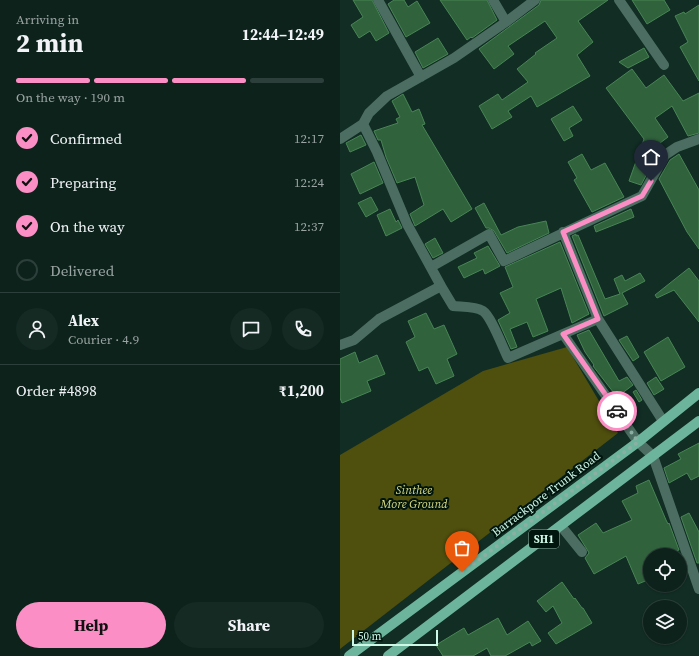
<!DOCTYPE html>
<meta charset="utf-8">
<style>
:root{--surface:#0d221b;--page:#162a24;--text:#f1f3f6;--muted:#9aa4a3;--line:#2d3f3a;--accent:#fb8fc5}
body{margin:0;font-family:"Source Serif 4",serif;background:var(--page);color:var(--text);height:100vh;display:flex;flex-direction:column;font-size:15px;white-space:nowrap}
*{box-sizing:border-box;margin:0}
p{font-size:13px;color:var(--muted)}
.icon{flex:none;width:22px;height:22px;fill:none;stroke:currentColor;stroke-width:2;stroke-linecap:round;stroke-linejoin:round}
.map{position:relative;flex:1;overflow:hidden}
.details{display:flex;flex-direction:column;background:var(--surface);width:340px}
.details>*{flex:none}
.fabs{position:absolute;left:303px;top:548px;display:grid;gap:8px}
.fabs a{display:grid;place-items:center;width:44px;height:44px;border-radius:50%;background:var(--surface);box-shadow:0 1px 3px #0004,0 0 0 1px var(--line);font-size:20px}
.scale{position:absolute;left:12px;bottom:10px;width:86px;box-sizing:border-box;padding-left:4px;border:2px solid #cdf7e7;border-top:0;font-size:11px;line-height:14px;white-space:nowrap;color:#cdf7e7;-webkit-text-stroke:3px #00150d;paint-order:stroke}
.pin{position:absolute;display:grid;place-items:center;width:34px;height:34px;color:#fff;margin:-41px -17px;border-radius:50% 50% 50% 0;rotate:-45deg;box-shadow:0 0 4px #0007}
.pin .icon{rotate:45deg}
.courier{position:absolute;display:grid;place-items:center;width:40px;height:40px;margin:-20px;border:3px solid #fb8fc5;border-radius:50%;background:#fff;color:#222;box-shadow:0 1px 5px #0007}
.headline em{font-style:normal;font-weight:700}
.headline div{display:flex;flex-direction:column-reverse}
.headline{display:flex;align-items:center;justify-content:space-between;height:68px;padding:0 16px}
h1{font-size:26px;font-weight:700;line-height:30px}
.bar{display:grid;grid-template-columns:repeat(4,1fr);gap:6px 4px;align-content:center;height:48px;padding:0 16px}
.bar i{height:5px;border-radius:3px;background:var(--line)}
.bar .selected{background:var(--accent)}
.bar p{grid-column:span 4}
.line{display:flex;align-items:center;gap:10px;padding:0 16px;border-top:1px solid var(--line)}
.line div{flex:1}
.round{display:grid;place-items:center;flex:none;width:42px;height:42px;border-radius:21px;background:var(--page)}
ol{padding:0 16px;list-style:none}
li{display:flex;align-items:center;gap:12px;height:44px}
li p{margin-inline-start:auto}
li .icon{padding:4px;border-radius:50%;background:var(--accent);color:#111;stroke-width:4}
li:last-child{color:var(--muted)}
li i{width:22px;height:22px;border:2px solid var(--line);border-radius:50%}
.primary-button{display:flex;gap:8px;margin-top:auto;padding:8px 16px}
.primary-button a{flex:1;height:46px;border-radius:24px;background:var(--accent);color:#111;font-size:16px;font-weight:700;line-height:46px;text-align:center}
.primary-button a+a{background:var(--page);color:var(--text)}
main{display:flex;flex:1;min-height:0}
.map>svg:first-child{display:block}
</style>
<main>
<section class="details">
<div class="headline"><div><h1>2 min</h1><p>Arriving in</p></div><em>12:44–12:49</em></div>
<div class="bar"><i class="selected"></i><i class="selected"></i><i class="selected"></i><i></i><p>On the way · 190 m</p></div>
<ol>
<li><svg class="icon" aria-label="check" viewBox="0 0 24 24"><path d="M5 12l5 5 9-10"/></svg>Confirmed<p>12:17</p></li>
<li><svg class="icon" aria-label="check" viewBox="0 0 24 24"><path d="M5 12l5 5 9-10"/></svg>Preparing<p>12:24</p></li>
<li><svg class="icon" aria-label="check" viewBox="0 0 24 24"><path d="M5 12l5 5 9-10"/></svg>On the way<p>12:37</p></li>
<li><i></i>Delivered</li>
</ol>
<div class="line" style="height:72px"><a class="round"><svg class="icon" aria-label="person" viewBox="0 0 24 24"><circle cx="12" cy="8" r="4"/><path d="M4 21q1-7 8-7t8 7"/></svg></a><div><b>Alex</b><p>Courier · 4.9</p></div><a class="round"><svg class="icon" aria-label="chat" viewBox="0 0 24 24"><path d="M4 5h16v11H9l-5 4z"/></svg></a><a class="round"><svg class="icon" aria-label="phone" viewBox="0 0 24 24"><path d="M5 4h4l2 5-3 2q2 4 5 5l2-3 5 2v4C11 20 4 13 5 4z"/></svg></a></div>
<div class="line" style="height:52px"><div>Order #4898</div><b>₹1,200</b></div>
<div class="primary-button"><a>Help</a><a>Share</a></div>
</section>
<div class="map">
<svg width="359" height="656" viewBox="0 0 359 656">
<rect width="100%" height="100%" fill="#112d24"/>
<path fill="#4f4f0e" d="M227,347l51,86 -278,216v-194l143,-84z"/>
<path fill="#30633c" stroke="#488555" d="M13,0h19l17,33 -13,8 -6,-10 -11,7 -8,-13 12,-8z
M54,0h10l4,7 9,-6 13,22 -24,14 -18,-33z
M100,0h47l10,20 -25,18 -1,-1 -4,3z
M201,0h67l-30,21 15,21 -16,13 13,21 -53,31 -6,-11 -23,15 4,6 -20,12 -13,-23 19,-12 4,6 26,-18 -11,-13 19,-15 -1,-1 22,-15 -12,-17 -37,25 6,8 -20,15 -15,-20 60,-44z
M292,0h32l6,10 -23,14z
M359,5v76l-19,-34 8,-5 -13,-26 9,-4 1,2z
M98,38l10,16 -25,14 -8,-16z
M304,48l5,9 -21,11 -9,-6z
M292,69l14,19 18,-13 19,26 16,-8v40l-11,3 -16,-30 -17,12 13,19 -20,15 8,3 -4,9 -11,21 -12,-4 15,-42 -38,-51z
M63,94l9,18 7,-3 6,15 -3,1 50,84 -21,13 -8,-13 -28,17 -5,-12 14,-9 -9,-28 -18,6 -11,-26 -5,-17h-3l-4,-9 24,-8 -2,-4 4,-2 -8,-16z
M233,106l9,14 -13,8 4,8 -9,5 -13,-22z
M21,135l5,10 -16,7 -4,-9z
M242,154l9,16 14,-7 19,34 -32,15 -18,-32 3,-2 -9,-16z
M339,154l20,36v59l-12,-17 -28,-53 11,-19z
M34,162l9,21 -23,11 -9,-20z
M31,197l7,13 -12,7 -8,-14z
M144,203l17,32 17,-8 28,-6 3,12 -42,20 -13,-22 -5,-3h-3l-11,-20z
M50,209l6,13 2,-2 4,8 -16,8 -9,-21z
M291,209l3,8 -38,15 -2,-6z
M236,234v2l2,-1 27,64 15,-5 -6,-15 8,-4 3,6 15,-8 5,8 -23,12 6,11 -24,12 -32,-80z
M95,238l8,15 -10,5 -8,-14z
M220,242l29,72 -17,9 -11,-35 -25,11 12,32 -15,6 -6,-15 -17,7 7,18 -6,2 -13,-29 12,-7 -10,-20 13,-6 -8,-20z
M148,246l12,20 -15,8 -2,-5 -19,9 -6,-11 19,-9 -3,-5z
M349,268l10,13v41l-25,-32 -17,8 -2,-3z
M86,313l8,16 10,-4 13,29 -10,5 7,17 -18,8 -8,-17 -9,4 -13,-29 9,-5 -7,-16z
M249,330l30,51 8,-4 6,8 -16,12 -24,-31 1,-1 -9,-13 -8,-17z
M287,336l12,21 -6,4 -14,-21z
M328,337l17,30 -24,14 -17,-29z
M15,352l4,11 18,-8 8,19 -18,7 4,10 -29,12 -2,-5v-39z
M316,377l8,12 -10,6 -7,-12z
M296,390l6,10 -3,2 -6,-10z
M359,443v33l-8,4 -4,-7 -18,10 -5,-15 17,-9 -3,-5z
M309,480l17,40 2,4 1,-1 10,27 -16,5h-13v24l-12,5 -12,-28 -32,18 -9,-16 4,-5 -1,-2 -10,-16 18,-12 7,10 29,-13 -10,-19 16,-8 -2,-7z
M349,513l10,19v31h-2l-16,-46z
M340,554l5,13 -5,2z
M222,582l12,17 1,-1 7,10h1l9,15 -36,21 -8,-11 14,-10 -9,-17 -7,6 -9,-11z
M158,618l9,17 21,-14 13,20 -9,5 -2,-4 -25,14h-14l-4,-8 -14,8h-30l-7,-11 28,-17 4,7z"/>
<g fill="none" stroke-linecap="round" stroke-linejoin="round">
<path stroke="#4c6e62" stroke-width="10" d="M38,0l43,77
M153,0l13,22
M279,0l45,65
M0,139l23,-15 6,-11 18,-17 67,-38 52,-36 29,-22
M223,232l35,87 65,102
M91,267l58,-33 15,27 138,-65 23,-41 12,-8 22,-8
M101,286l12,20c9,1 22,0 30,5 8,5 20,37 25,47l55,-24 75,108 15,14 46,133
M223,334l35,-15
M0,345l14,-5 25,-21 62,-33 -34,-62 -30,-72 -14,-28
M221,526l21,26"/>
<path stroke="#6cb59c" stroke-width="10" d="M9,656l289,-214 61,-49
M48,656l311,-235"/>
</g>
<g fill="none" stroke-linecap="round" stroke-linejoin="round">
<path stroke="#8bb0a3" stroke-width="4" stroke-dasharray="0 7.2" d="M122,572l176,-130 -21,-31"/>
<path stroke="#fb8fc5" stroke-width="5" d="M277,411l-54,-77 35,-15 -35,-87 79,-36 9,-15"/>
</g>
<g text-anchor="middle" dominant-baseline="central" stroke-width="4" stroke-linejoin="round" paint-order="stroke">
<rect fill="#00150d" stroke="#90b3a6" stroke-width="1" x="189" y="530" width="30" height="18" rx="3"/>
<g font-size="11" font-weight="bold" fill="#cdf7e7">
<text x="204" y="539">SH1</text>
</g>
<g font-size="12" font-style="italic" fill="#d7d97e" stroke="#00150d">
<text x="74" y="490">Sinthee<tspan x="74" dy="14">More Ground</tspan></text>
</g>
<g font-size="12" fill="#cdf7e7" stroke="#00150d">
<text transform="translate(206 494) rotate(-37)">Barrackpore Trunk Road</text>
</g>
</g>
</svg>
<div class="fabs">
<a><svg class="icon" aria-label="locate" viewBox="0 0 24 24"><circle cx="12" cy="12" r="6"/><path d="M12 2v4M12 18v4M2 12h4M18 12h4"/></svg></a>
<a><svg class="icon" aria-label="layers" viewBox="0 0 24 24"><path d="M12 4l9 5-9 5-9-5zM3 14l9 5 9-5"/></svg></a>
</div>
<div class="scale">50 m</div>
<div class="pin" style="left:122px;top:572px;background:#ea580c"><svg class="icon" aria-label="bag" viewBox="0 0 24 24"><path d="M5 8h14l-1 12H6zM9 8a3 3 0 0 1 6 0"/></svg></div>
<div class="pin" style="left:311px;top:181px;background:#1f2937"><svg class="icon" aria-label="home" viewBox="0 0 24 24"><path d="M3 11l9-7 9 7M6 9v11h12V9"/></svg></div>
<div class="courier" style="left:277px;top:411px"><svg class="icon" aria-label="car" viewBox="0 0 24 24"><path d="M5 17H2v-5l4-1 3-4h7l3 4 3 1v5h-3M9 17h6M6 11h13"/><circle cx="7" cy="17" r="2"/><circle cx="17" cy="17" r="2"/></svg></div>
</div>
</main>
